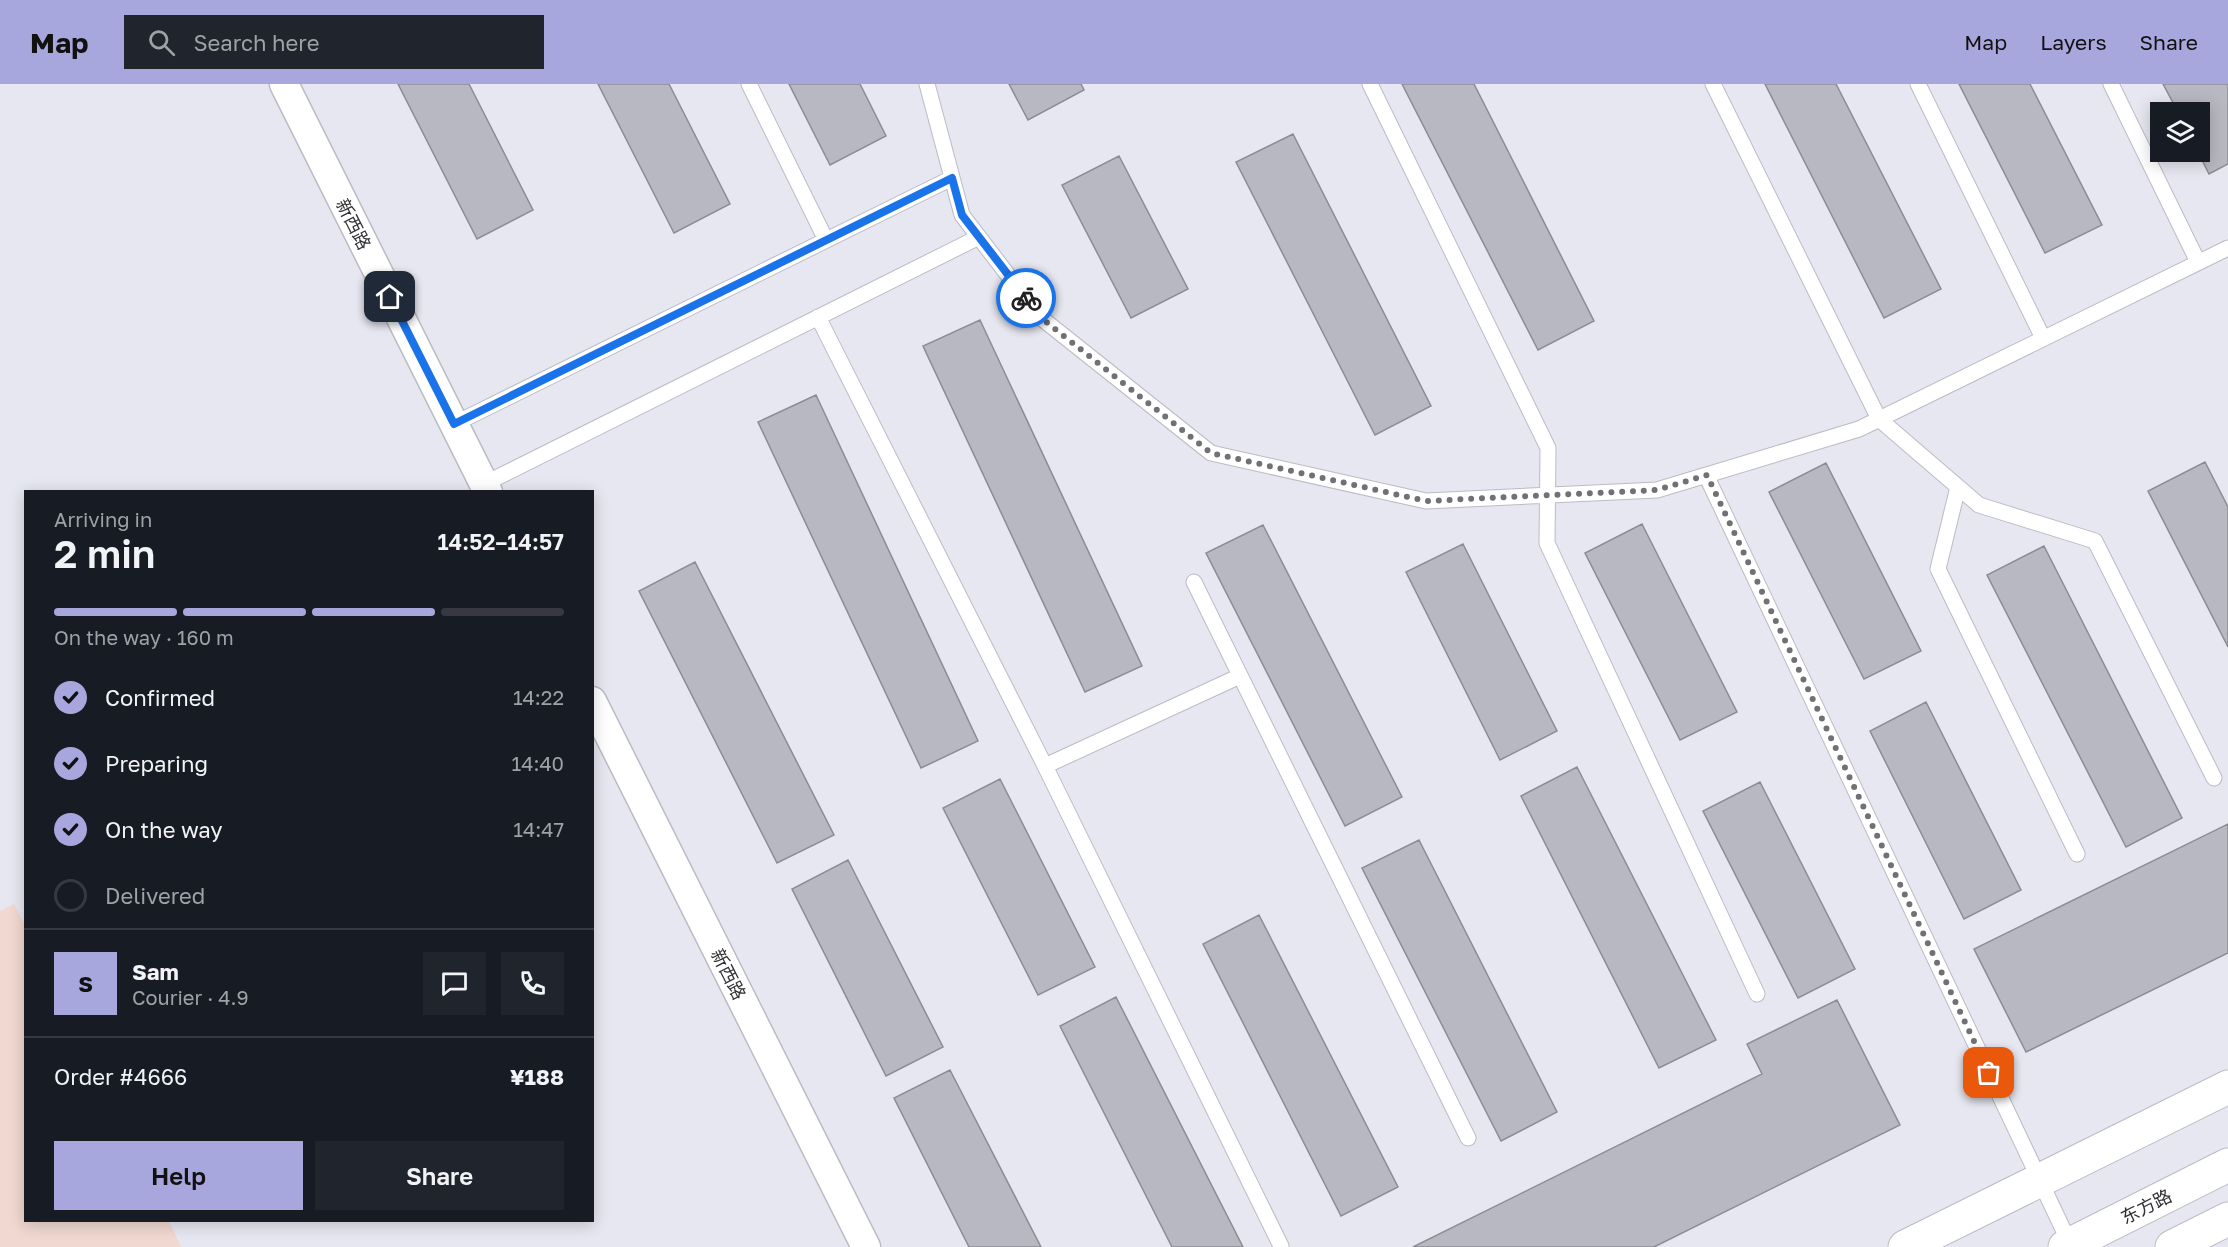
<!DOCTYPE html>
<meta charset="utf-8">
<style>
:root{--surface:#171b24;--page:#20242c;--text:#f1f3f6;--muted:#9ea1a6;--line:#363941;--accent:#a7a7de}
body{margin:0;font-family:"Golos Text","Noto Sans SC",sans-serif;background:var(--page);color:var(--text);height:100vh;display:flex;flex-direction:column;font-size:22px;white-space:nowrap}
*{box-sizing:border-box;margin:0}
p{font-size:20px;color:var(--muted)}
.icon{flex:none;width:33px;height:33px;fill:none;stroke:currentColor;stroke-width:2;stroke-linecap:round;stroke-linejoin:round}
.map{position:relative;flex:1;overflow:hidden}
.side{position:absolute;left:24px;top:406px;width:570px;height:732px;display:flex;flex-direction:column;background:var(--surface);border-radius:0px;box-shadow:0 3px 15px #0003}
.side>*{flex:none}
.buttons{position:absolute;left:2150px;top:18px;display:grid;gap:12px}
.buttons a{display:grid;place-items:center;width:60px;height:60px;border-radius:0px;background:var(--surface);box-shadow:0 3px 15px #0003;font-size:30px}
.pin{position:absolute;display:grid;place-items:center;width:51px;height:51px;color:#fff;margin:-26px;border-radius:12px;box-shadow:0 3px 9px #0006}
.courier{position:absolute;display:grid;place-items:center;width:60px;height:60px;margin:-30px;border:4px solid #1a73e8;border-radius:50%;background:#fff;color:#222;box-shadow:0 2px 8px #0007}
.overview em{font-style:normal;font-weight:600}
.overview div{display:flex;flex-direction:column-reverse}
.overview{display:flex;align-items:center;justify-content:space-between;height:102px;padding:0 30px}
h1{font-size:39px;font-weight:600;line-height:45px}
.bar{display:grid;grid-template-columns:repeat(4,1fr);gap:9px 6px;align-content:center;height:72px;padding:0 30px}
.bar i{height:8px;border-radius:4px;background:var(--line)}
.bar .current{background:var(--accent)}
.bar p{grid-column:span 4}
.line{display:flex;align-items:center;gap:15px;padding:0 30px;border-top:2px solid var(--line)}
.line div{flex:1}
.round{display:grid;place-items:center;flex:none;width:63px;height:63px;border-radius:0px;background:var(--page)}
ol{padding:0 30px;list-style:none}
li{display:flex;align-items:center;gap:18px;height:66px}
li p{margin-inline-start:auto}
li .icon{padding:6px;border-radius:50%;background:var(--accent);color:#111;stroke-width:4}
li:last-child{color:var(--muted)}
li i{width:33px;height:33px;border:3px solid var(--line);border-radius:50%}
.cta{display:flex;gap:12px;margin-top:auto;padding:12px 30px}
.cta a{flex:1;height:69px;border-radius:0px;background:var(--accent);color:#111;font-size:24px;font-weight:600;line-height:69px;text-align:center}
.cta a+a{background:var(--page);color:var(--text)}
header{display:flex;align-items:center;gap:36px;box-sizing:border-box;height:84px;padding:0 30px;background:var(--accent);color:#111}
header strong{font-size:28px}
nav{display:flex;gap:33px;margin-inline-start:auto;font-size:21px}
.search{width:420px;height:54px;background:var(--page);display:flex;align-items:center;gap:15px;box-sizing:border-box;padding:0 21px;border-radius:0px;color:var(--muted);font-size:22px}
.map>svg:first-child{display:block}
</style>
<header>
<strong>Map</strong>
<div class="search"><svg class="icon" aria-label="search" viewBox="0 0 24 24"><circle cx="10" cy="10" r="6"/><path d="M15 15l6 6"/></svg>Search here</div>
<nav><a>Map</a><a>Layers</a><a>Share</a></nav>
</header>
<div class="map">
<svg width="2228" height="1163" viewBox="0 0 2228 1163">
<rect width="100%" height="100%" fill="#e7e7f1"/>
<path fill="#f1d8d0" d="M14,820l12,23v294h143l12,26h-181v-336z"/>
<path fill="#b8b8c2" stroke="#8c8c95" stroke-width="1.5" d="M398,0h71l64,126 -56,29z
M598,0h71l61,120 -56,29z
M789,0h71l26,52 -56,29z
M1009,0h72l3,6 -56,30z
M1402,0h72l120,237 -56,29z
M1765,0h71l105,205 -57,29z
M1959,0h71l72,141 -57,28z
M2163,0h65v80l-19,10 -11,-22 1,-40h-21z
M1293,50l138,272 -56,29 -139,-273z
M1119,72l69,133 -57,29 -69,-133z
M980,236l162,346 -57,26 -162,-346z
M816,311l162,346 -57,27 -163,-346z
M2205,378l23,45v140l-80,-156z
M1826,379l95,188 -57,28 -95,-187z
M1642,440l95,188 -57,28 -95,-187z
M1263,441l139,272 -57,29 -139,-273z
M1463,460l94,187 -57,29 -94,-188z
M2044,462l138,272 -56,29 -139,-272z
M695,478l139,273 -57,28 -138,-272z
M1926,618l95,188 -57,29 -94,-188z
M1577,683l139,273 -57,28 -138,-272z
M1000,695l95,188 -57,28 -95,-187z
M1760,698l95,187 -57,29 -95,-187z
M2228,740v129l-202,99 -52,-103z
M1419,756l138,272 -56,29 -139,-273z
M848,776l95,187 -57,29 -94,-187z
M1259,831l139,272 -57,29 -138,-272z
M1116,913l127,250h-71l-112,-221z
M1837,916l63,125 -246,122h-241l349,-173 -15,-30z
M950,986l91,177h-72l-75,-149z"/>
<g fill="none" stroke-linecap="round" stroke-linejoin="round">
<defs>
<path id="service" d="M749,0l77,156
M927,0l35,131 78,102 171,136 215,48 231,-11 202,-61 369,-181
M1370,0l178,364 -1,95 210,451
M1713,0l166,335 100,86 116,36 119,237
M1918,0l125,254
M2111,0l87,178
M818,233l227,449 236,480
M454,340l498,-246
M1706,391l364,769
M484,400l495,-247
M1958,403l-20,82 139,285
M1194,498l274,556
M1045,682l195,-90"/>
<path id="minor" d="M284,0l204,408
M592,617l274,546"/>
<path id="secondary" d="M1905,1163l323,-160
M2065,1163l163,-82
M2172,1163l56,-28"/>
</defs>
<use href="#service" stroke="#bcbbc5" stroke-width="17"/>
<use href="#minor" stroke="#bcbbc5" stroke-width="31"/>
<use href="#secondary" stroke="#bcbbc5" stroke-width="35"/>
<use href="#service" stroke="#fff" stroke-width="15"/>
<use href="#minor" stroke="#fff" stroke-width="28"/>
<use href="#secondary" stroke="#fff" stroke-width="33"/>
</g>
<g fill="none" stroke-linecap="round" stroke-linejoin="round">
<path stroke="#707076" stroke-width="6" stroke-dasharray="0 10.8" d="M1026,214l14,19 171,136 215,48 231,-11 50,-15 282,598"/>
<path stroke="#1a73e8" stroke-width="8" d="M390,213l64,127 498,-246 10,37 64,83"/>
</g>
<g text-anchor="middle" dominant-baseline="central" stroke-width="4.5" stroke-linejoin="round" paint-order="stroke">
<g font-size="18" fill="#303034" stroke="#fff">
<text transform="translate(354 140) rotate(63)">新西路</text>
<text transform="translate(729 890) rotate(63)">新西路</text>
<text transform="translate(2146 1122) rotate(-27)">东方路</text>
</g>
</g>
</svg>
<div class="buttons">
<a><svg class="icon" aria-label="layers" viewBox="0 0 24 24"><path d="M12 4l9 5-9 5-9-5zM3 14l9 5 9-5"/></svg></a>
</div>
<div class="pin" style="left:1989px;top:989px;background:#ea580c"><svg class="icon" aria-label="bag" viewBox="0 0 24 24"><path d="M5 8h14l-1 12H6zM9 8a3 3 0 0 1 6 0"/></svg></div>
<div class="pin" style="left:390px;top:213px;background:#1f2937"><svg class="icon" aria-label="home" viewBox="0 0 24 24"><path d="M3 11l9-7 9 7M6 9v11h12V9"/></svg></div>
<div class="courier" style="left:1026px;top:214px"><svg class="icon" aria-label="bike" viewBox="0 0 24 24"><circle cx="6" cy="16" r="4"/><circle cx="18" cy="16" r="4"/><path d="M6 16l4-8h5l3 8M10 8l3 8H6M13 5h3"/></svg></div>
<section class="side">
<div class="overview"><div><h1>2 min</h1><p>Arriving in</p></div><em>14:52–14:57</em></div>
<div class="bar"><i class="current"></i><i class="current"></i><i class="current"></i><i></i><p>On the way · 160 m</p></div>
<ol>
<li><svg class="icon" aria-label="check" viewBox="0 0 24 24"><path d="M5 12l5 5 9-10"/></svg>Confirmed<p>14:22</p></li>
<li><svg class="icon" aria-label="check" viewBox="0 0 24 24"><path d="M5 12l5 5 9-10"/></svg>Preparing<p>14:40</p></li>
<li><svg class="icon" aria-label="check" viewBox="0 0 24 24"><path d="M5 12l5 5 9-10"/></svg>On the way<p>14:47</p></li>
<li><i></i>Delivered</li>
</ol>
<div class="line" style="height:108px"><b class="round" style="background:var(--accent);color:#111">S</b><div><b>Sam</b><p>Courier · 4.9</p></div><a class="round"><svg class="icon" aria-label="chat" viewBox="0 0 24 24"><path d="M4 5h16v11H9l-5 4z"/></svg></a><a class="round"><svg class="icon" aria-label="phone" viewBox="0 0 24 24"><path d="M5 4h4l2 5-3 2q2 4 5 5l2-3 5 2v4C11 20 4 13 5 4z"/></svg></a></div>
<div class="line" style="height:78px"><div>Order #4666</div><b>¥188</b></div>
<div class="cta"><a>Help</a><a>Share</a></div>
</section>
</div>
